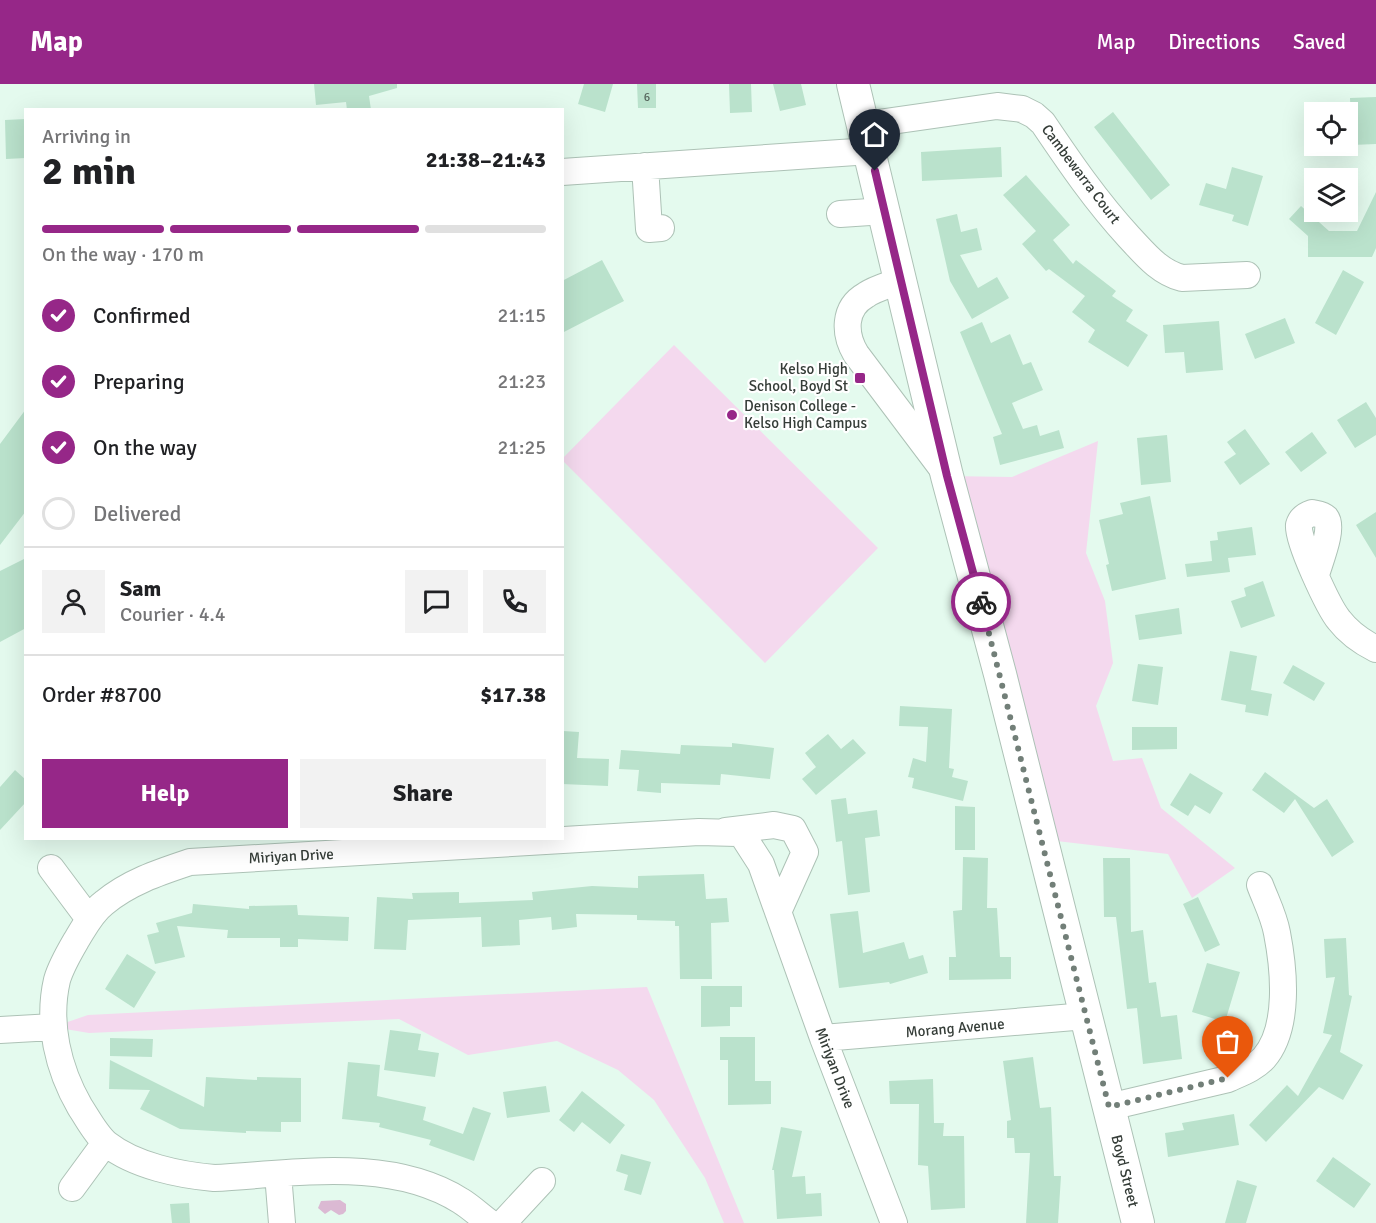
<!DOCTYPE html>
<meta charset="utf-8">
<style>
:root{--surface:#fff;--page:#f2f2f2;--text:#202124;--muted:#757577;--line:#e0e0e0;--accent:#962788}
body{margin:0;font-family:Signika,sans-serif;background:var(--page);color:var(--text);height:100vh;display:flex;flex-direction:column;font-size:22px;white-space:nowrap}
*{box-sizing:border-box;margin:0}
p{font-size:20px;color:var(--muted)}
.icon{flex:none;width:33px;height:33px;fill:none;stroke:currentColor;stroke-width:2;stroke-linecap:round;stroke-linejoin:round}
.map{position:relative;flex:1;overflow:hidden}
.details{position:absolute;left:24px;top:24px;width:540px;height:732px;display:flex;flex-direction:column;background:var(--surface);border-radius:0px;box-shadow:0 6px 24px #0002}
.details>*{flex:none}
.tools{position:absolute;left:1304px;top:18px;display:grid;gap:12px}
.tools a{display:grid;place-items:center;width:54px;height:54px;border-radius:0px;background:var(--surface);box-shadow:0 6px 24px #0002;font-size:30px}
.pin{position:absolute;display:grid;place-items:center;width:51px;height:51px;color:#fff;margin:-62px -26px;border-radius:50% 50% 50% 0;rotate:-45deg;box-shadow:0 0 6px #0007}
.pin .icon{rotate:45deg}
.courier{position:absolute;display:grid;place-items:center;width:60px;height:60px;margin:-30px;border:4px solid #962788;border-radius:50%;background:#fff;color:#222;box-shadow:0 2px 8px #0007}
.headline em{font-style:normal;font-weight:800}
.headline div{display:flex;flex-direction:column-reverse}
.headline{display:flex;align-items:center;justify-content:space-between;height:102px;padding:0 18px}
h1{font-size:39px;font-weight:800;line-height:45px}
.bar{display:grid;grid-template-columns:repeat(4,1fr);gap:9px 6px;align-content:center;height:72px;padding:0 18px}
.bar i{height:8px;border-radius:4px;background:var(--line)}
.bar .on{background:var(--accent)}
.bar p{grid-column:span 4}
.line{display:flex;align-items:center;gap:15px;padding:0 18px;border-top:2px solid var(--line)}
.line div{flex:1}
.round{display:grid;place-items:center;flex:none;width:63px;height:63px;border-radius:0px;background:var(--page)}
ol{padding:0 18px;list-style:none}
li{display:flex;align-items:center;gap:18px;height:66px}
li p{margin-inline-start:auto}
li .icon{padding:6px;border-radius:50%;background:var(--accent);color:#fff;stroke-width:4}
li:last-child{color:var(--muted)}
li i{width:33px;height:33px;border:3px solid var(--line);border-radius:50%}
.primary-button{display:flex;gap:12px;margin-top:auto;padding:12px 18px}
.primary-button a{flex:1;height:69px;border-radius:0px;background:var(--accent);color:#fff;font-size:24px;font-weight:800;line-height:69px;text-align:center}
.primary-button a+a{background:var(--page);color:var(--text)}
header{display:flex;align-items:center;gap:36px;box-sizing:border-box;height:84px;padding:0 30px;background:var(--accent);color:#fff}
header strong{font-size:28px}
nav{display:flex;gap:33px;margin-inline-start:auto;font-size:21px}
.map>svg:first-child{display:block}
</style>
<header>
<strong>Map</strong>
<nav><a>Map</a><a>Directions</a><a>Saved</a></nav>
</header>
<div class="map">
<svg width="1376" height="1139" viewBox="0 0 1376 1139">
<rect width="100%" height="100%" fill="#e4faee"/>
<path fill="#f4d9ee" d="M674,261l204,203 -113,115 -202,-202v-3z
M1098,357l-12,112 19,48 8,62 -17,43 17,55 29,-3 19,50 74,60 -43,30 -24,-44 -120,-14 -101,-364 65,1z
M647,903l97,236h-20l-19,-45 -51,-78 -36,-30 -61,-29 -89,14 -69,-36 -310,14 -36,-6 35,-12z"/>
<path fill="#dbb9d3" d="M340,1116l6,4v7l-3,3 -4,1 -8,-5 -6,4 -7,-6 3,-7z"/>
<path fill="#bae2cc" d="M314,0h83v4l-28,8 2,14h-24l-1,-8 -30,3z
M584,0h29l-8,28 -27,-8z
M637,0h19v24h-18z
M729,0h22l1,28 -22,1z
M773,0h28l5,21 -26,6z
M1376,13v47l-24,1 -2,-47z
M1113,28l57,73 -19,15 -57,-73z
M26,35v39l-20,1 -1,-39z
M1001,63l1,30 -80,4 -1,-29z
M1232,83l31,9 -15,50 -16,-5 2,-6 -35,-10 7,-22 20,6z
M1026,91l44,50 -17,15 20,24 3,-4 40,31 -4,5 21,14 -7,11 22,14 -20,32 -40,-25 7,-12 -23,-18 13,-16 -36,-27 -3,2 -24,-27 14,-13 -33,-36z
M1376,108v56l-4,9h-64v-21l-19,-17 12,-13 28,25h28z
M957,130l4,18 16,-4 5,22 -22,5 18,33 19,-11 12,21 -37,21 -22,-38 -14,-62z
M602,176l22,41 -62,32v-52z
M1343,186l21,12 -28,53 -21,-12z
M1285,234l10,25 -40,16 -10,-25z
M1219,237l4,49 -37,3 -2,-21 -19,1 -2,-28z
M982,238l9,21 19,-9 13,31 8,-3 12,28 -31,13 11,26 14,-4 3,11 19,-6 5,18 -64,17 -7,-28 9,-3 -42,-102z
M1366,318l10,16v17l-21,13 -18,-28z
M26,325v102l-26,34v-101z
M1245,345l25,35 -30,21 -16,-23 12,-8 -9,-12z
M1312,348l15,21 -26,19 -16,-20z
M1167,351l4,47 -30,3 -4,-47z
M1150,412l16,83 -54,12 -6,-26 3,-1 -10,-44 24,-6 -3,-11z
M1376,428v46l-20,-33z
M1252,443l4,28 -28,3 2,14 -43,5 -2,-13 27,-3 -2,-20 8,-1 -1,-8z
M26,474v70l-26,14v-71z
M1263,497l12,35 -34,12 -10,-27 15,-5 -2,-8z
M1179,524l3,26 -43,6 -4,-25z
M1230,567l27,5 -6,34 21,4 -4,22 -23,-4 1,-7 -25,-5z
M1138,580l25,3 -5,38 -26,-4z
M1293,581l32,18 -11,18 -31,-18z
M900,622l52,3 -3,59 5,1 -2,8 16,4 -5,20 -51,-13 2,-10 -6,-1 5,-19 13,4 2,-35 -29,-1z
M1132,643h45v22l-45,1z
M563,647l16,1 -2,26 32,1 -1,27 -46,-2z
M828,650l13,15 12,-10 13,14 -50,42 -14,-16 14,-12 -11,-14z
M732,659l42,5 -4,31 -49,-5 -1,11 -59,-2v10l-24,-2 2,-21 -20,-1 2,-19 59,4 1,-9 51,2z
M15,686l11,10v22l-26,28v-43z
M1265,688l49,36 13,-9 27,43 -22,15 -37,-58 -11,14 -32,-23z
M1190,689l33,20 -13,21 -15,-9 -7,11 -18,-11z
M846,714l2,16 29,-4 3,26 -15,2 5,54 -22,3 -6,-54 -6,1 -5,-42z
M955,722l20,1v43h-20z
M963,773l25,1 -1,50h10l3,49h11v22l-62,1v-23h7l-3,-46 9,-1z
M1103,774h27l1,74 12,-2 6,53 7,-1 5,35 16,-2 5,44 -39,5 -6,-56 -10,1 -11,-92h-12z
M704,790l2,25 21,-1 2,24 -18,1 1,56h-32l-1,-53h-4v-5l-38,-1v-5l-61,-1 1,13 -25,3 -1,-13 -32,3 1,25 -38,2 -1,-30 -73,3 -2,30 -32,-1 3,-52 36,2 -1,-6 47,-1v11l74,-3 -1,-8 60,-6 46,2v-12z
M1198,813l22,48 -15,7 -22,-48z
M193,820l56,5v-3l48,-1 1,10 51,2 -1,24 -50,-2v8h-18v-9h-53l1,-8 -51,-4 8,31 -30,7 -8,-29 12,-3 -3,-9 36,-10z
M858,827l5,42 41,-11 5,17 14,-4 5,18 -38,11 -1,-2 -50,6 -9,-74z
M1346,854l3,57 3,1 -12,56 23,13 -20,35 -24,-13 -53,55 -17,-17 38,-40 11,11 34,-61 -9,-2 12,-56 -9,1 -2,-39z
M127,870l29,18 -22,36 -29,-19z
M1207,879l33,9 -15,50 -33,-10z
M701,902h41v21h-12v19l-29,1z
M390,946l31,4 -3,16 21,3 -4,24 -51,-7z
M720,953h35v44h16v23l-43,1v-45h-8z
M110,954l43,1 -1,18 -42,-1z
M1033,973l7,51 11,-1 3,69h7l-3,47h-32l4,-70h-15l-1,-15h-7v-17l4,-1 -8,-59z
M110,976l94,47 2,-30 51,3v-3l44,1v44h-20v10l-35,-1v2l-66,-4 -40,-20 10,-19 -41,-1z
M348,978l32,3 -3,31 49,11 -3,13 40,14 10,-27 18,6 -17,48 -45,-16 2,-5 -52,-13 1,-4 -38,-4z
M933,995l1,44h10l-1,13h21l1,72 -34,2 -3,-44 -10,-1 1,-61h-29l-1,-23z
M546,1002l4,26 -43,6 -4,-26z
M582,1007l43,34 -15,19 -28,-22 -8,10 -15,-12z
M1234,1030l5,31 -71,12 -3,-24 19,-3 -2,-7z
M781,1043l21,4 -10,46 13,-1 1,18 15,-1 1,23 -45,3 -3,-49h-2z
M621,1070l30,8 -10,33 -17,-5 4,-15 -12,-4z
M1333,1073l38,27 -17,24 -38,-27z
M1237,1096l20,6 -11,37h-21z
M189,1119l1,20h-18l-2,-19z"/>
<g fill="none" stroke-linecap="round" stroke-linejoin="round">
<defs>
<path id="minor" d="M864,41l133,-19 25,3 12,6 9,8c27,40 53,78 86,114 16,17 30,35 53,41l65,-3
M645,82l4,63 12,-1
M562,88l308,-21
M840,130l45,-3
M902,196c-12,5 -26,8 -36,15 -23,13 -22,39 -10,59l88,117
M1316,491c3,-12 18,-47 10,-57 -4,-4 -9,-4 -14,-5 -6,2 -11,5 -13,12 -3,13 30,83 40,95 10,13 23,22 37,29
M726,747l48,-6 19,4 12,23 -27,60
M51,784l38,51
M0,946l53,-3
M823,954l263,-22
M1109,1023l119,-28c13,-6 27,-11 36,-21 26,-30 20,-89 13,-125 -3,-17 -11,-32 -17,-48
M278,1090l4,49
M72,1104l33,-45
M490,1139c-10,-7 -19,-16 -29,-22 -71,-45 -168,-27 -247,-23 -34,-3 -79,-12 -107,-34 -11,-9 -19,-25 -27,-37 -22,-38 -33,-84 -23,-127 4,-14 13,-29 20,-41 8,-13 15,-27 27,-36 25,-21 56,-31 86,-41l509,-30 38,1 6,3 18,28 62,174 71,185
M503,1139l39,-42"/>
<path id="major" d="M853,0l94,392 53,198 138,549"/>
</defs>
<use href="#minor" stroke="#adc2b6" stroke-width="28"/>
<use href="#major" stroke="#adc2b6" stroke-width="34"/>
<use href="#minor" stroke="#fff" stroke-width="26"/>
<use href="#major" stroke="#fff" stroke-width="32"/>
</g>
<g fill="none" stroke-linecap="round" stroke-linejoin="round">
<path stroke="#727f78" stroke-width="6" stroke-dasharray="0 10.8" d="M981,518l128,505 119,-29"/>
<path stroke="#962788" stroke-width="8" d="M875,87l72,305 34,126"/>
</g>
<g fill="#962788" stroke="#fff" stroke-width="2">
<rect x="854" y="288" width="12" height="12" rx="3"/>
<circle cx="732" cy="331" r="6"/>
</g>
<g text-anchor="middle" dominant-baseline="central" stroke-width="4.5" stroke-linejoin="round" paint-order="stroke">
<g font-size="12" fill="#56665d">
<text x="647" y="13">6</text>
</g>
<g font-size="15" fill="#353d38" stroke="#fff">
<text transform="translate(1081 90) rotate(53)">Cambewarra Court</text>
<text transform="translate(291 772) rotate(-3)">Miriyan Drive</text>
<text transform="translate(955 944) rotate(-5)">Morang Avenue</text>
<text transform="translate(835 984) rotate(69)">Miriyan Drive</text>
<text transform="translate(1125 1087) rotate(76)">Boyd Street</text>
</g>
<g font-size="15" fill="#353d38" stroke="#fff" text-anchor="end">
<text x="848" y="285">Kelso High<tspan x="848" dy="17">School, Boyd St</tspan></text>
<text x="744" y="322" text-anchor="start">Denison College -<tspan x="744" dy="17">Kelso High Campus</tspan></text>
</g>
</g>
</svg>
<div class="tools">
<a><svg class="icon" aria-label="locate" viewBox="0 0 24 24"><circle cx="12" cy="12" r="6"/><path d="M12 2v4M12 18v4M2 12h4M18 12h4"/></svg></a>
<a><svg class="icon" aria-label="layers" viewBox="0 0 24 24"><path d="M12 4l9 5-9 5-9-5zM3 14l9 5 9-5"/></svg></a>
</div>
<div class="pin" style="left:1228px;top:994px;background:#ea580c"><svg class="icon" aria-label="bag" viewBox="0 0 24 24"><path d="M5 8h14l-1 12H6zM9 8a3 3 0 0 1 6 0"/></svg></div>
<div class="pin" style="left:875px;top:87px;background:#1f2937"><svg class="icon" aria-label="home" viewBox="0 0 24 24"><path d="M3 11l9-7 9 7M6 9v11h12V9"/></svg></div>
<div class="courier" style="left:981px;top:518px"><svg class="icon" aria-label="bike" viewBox="0 0 24 24"><circle cx="6" cy="16" r="4"/><circle cx="18" cy="16" r="4"/><path d="M6 16l4-8h5l3 8M10 8l3 8H6M13 5h3"/></svg></div>
<section class="details">
<div class="headline"><div><h1>2 min</h1><p>Arriving in</p></div><em>21:38–21:43</em></div>
<div class="bar"><i class="on"></i><i class="on"></i><i class="on"></i><i></i><p>On the way · 170 m</p></div>
<ol>
<li><svg class="icon" aria-label="check" viewBox="0 0 24 24"><path d="M5 12l5 5 9-10"/></svg>Confirmed<p>21:15</p></li>
<li><svg class="icon" aria-label="check" viewBox="0 0 24 24"><path d="M5 12l5 5 9-10"/></svg>Preparing<p>21:23</p></li>
<li><svg class="icon" aria-label="check" viewBox="0 0 24 24"><path d="M5 12l5 5 9-10"/></svg>On the way<p>21:25</p></li>
<li><i></i>Delivered</li>
</ol>
<div class="line" style="height:108px"><a class="round"><svg class="icon" aria-label="person" viewBox="0 0 24 24"><circle cx="12" cy="8" r="4"/><path d="M4 21q1-7 8-7t8 7"/></svg></a><div><b>Sam</b><p>Courier · 4.4</p></div><a class="round"><svg class="icon" aria-label="chat" viewBox="0 0 24 24"><path d="M4 5h16v11H9l-5 4z"/></svg></a><a class="round"><svg class="icon" aria-label="phone" viewBox="0 0 24 24"><path d="M5 4h4l2 5-3 2q2 4 5 5l2-3 5 2v4C11 20 4 13 5 4z"/></svg></a></div>
<div class="line" style="height:78px"><div>Order #8700</div><b>$17.38</b></div>
<div class="primary-button"><a>Help</a><a>Share</a></div>
</section>
</div>
